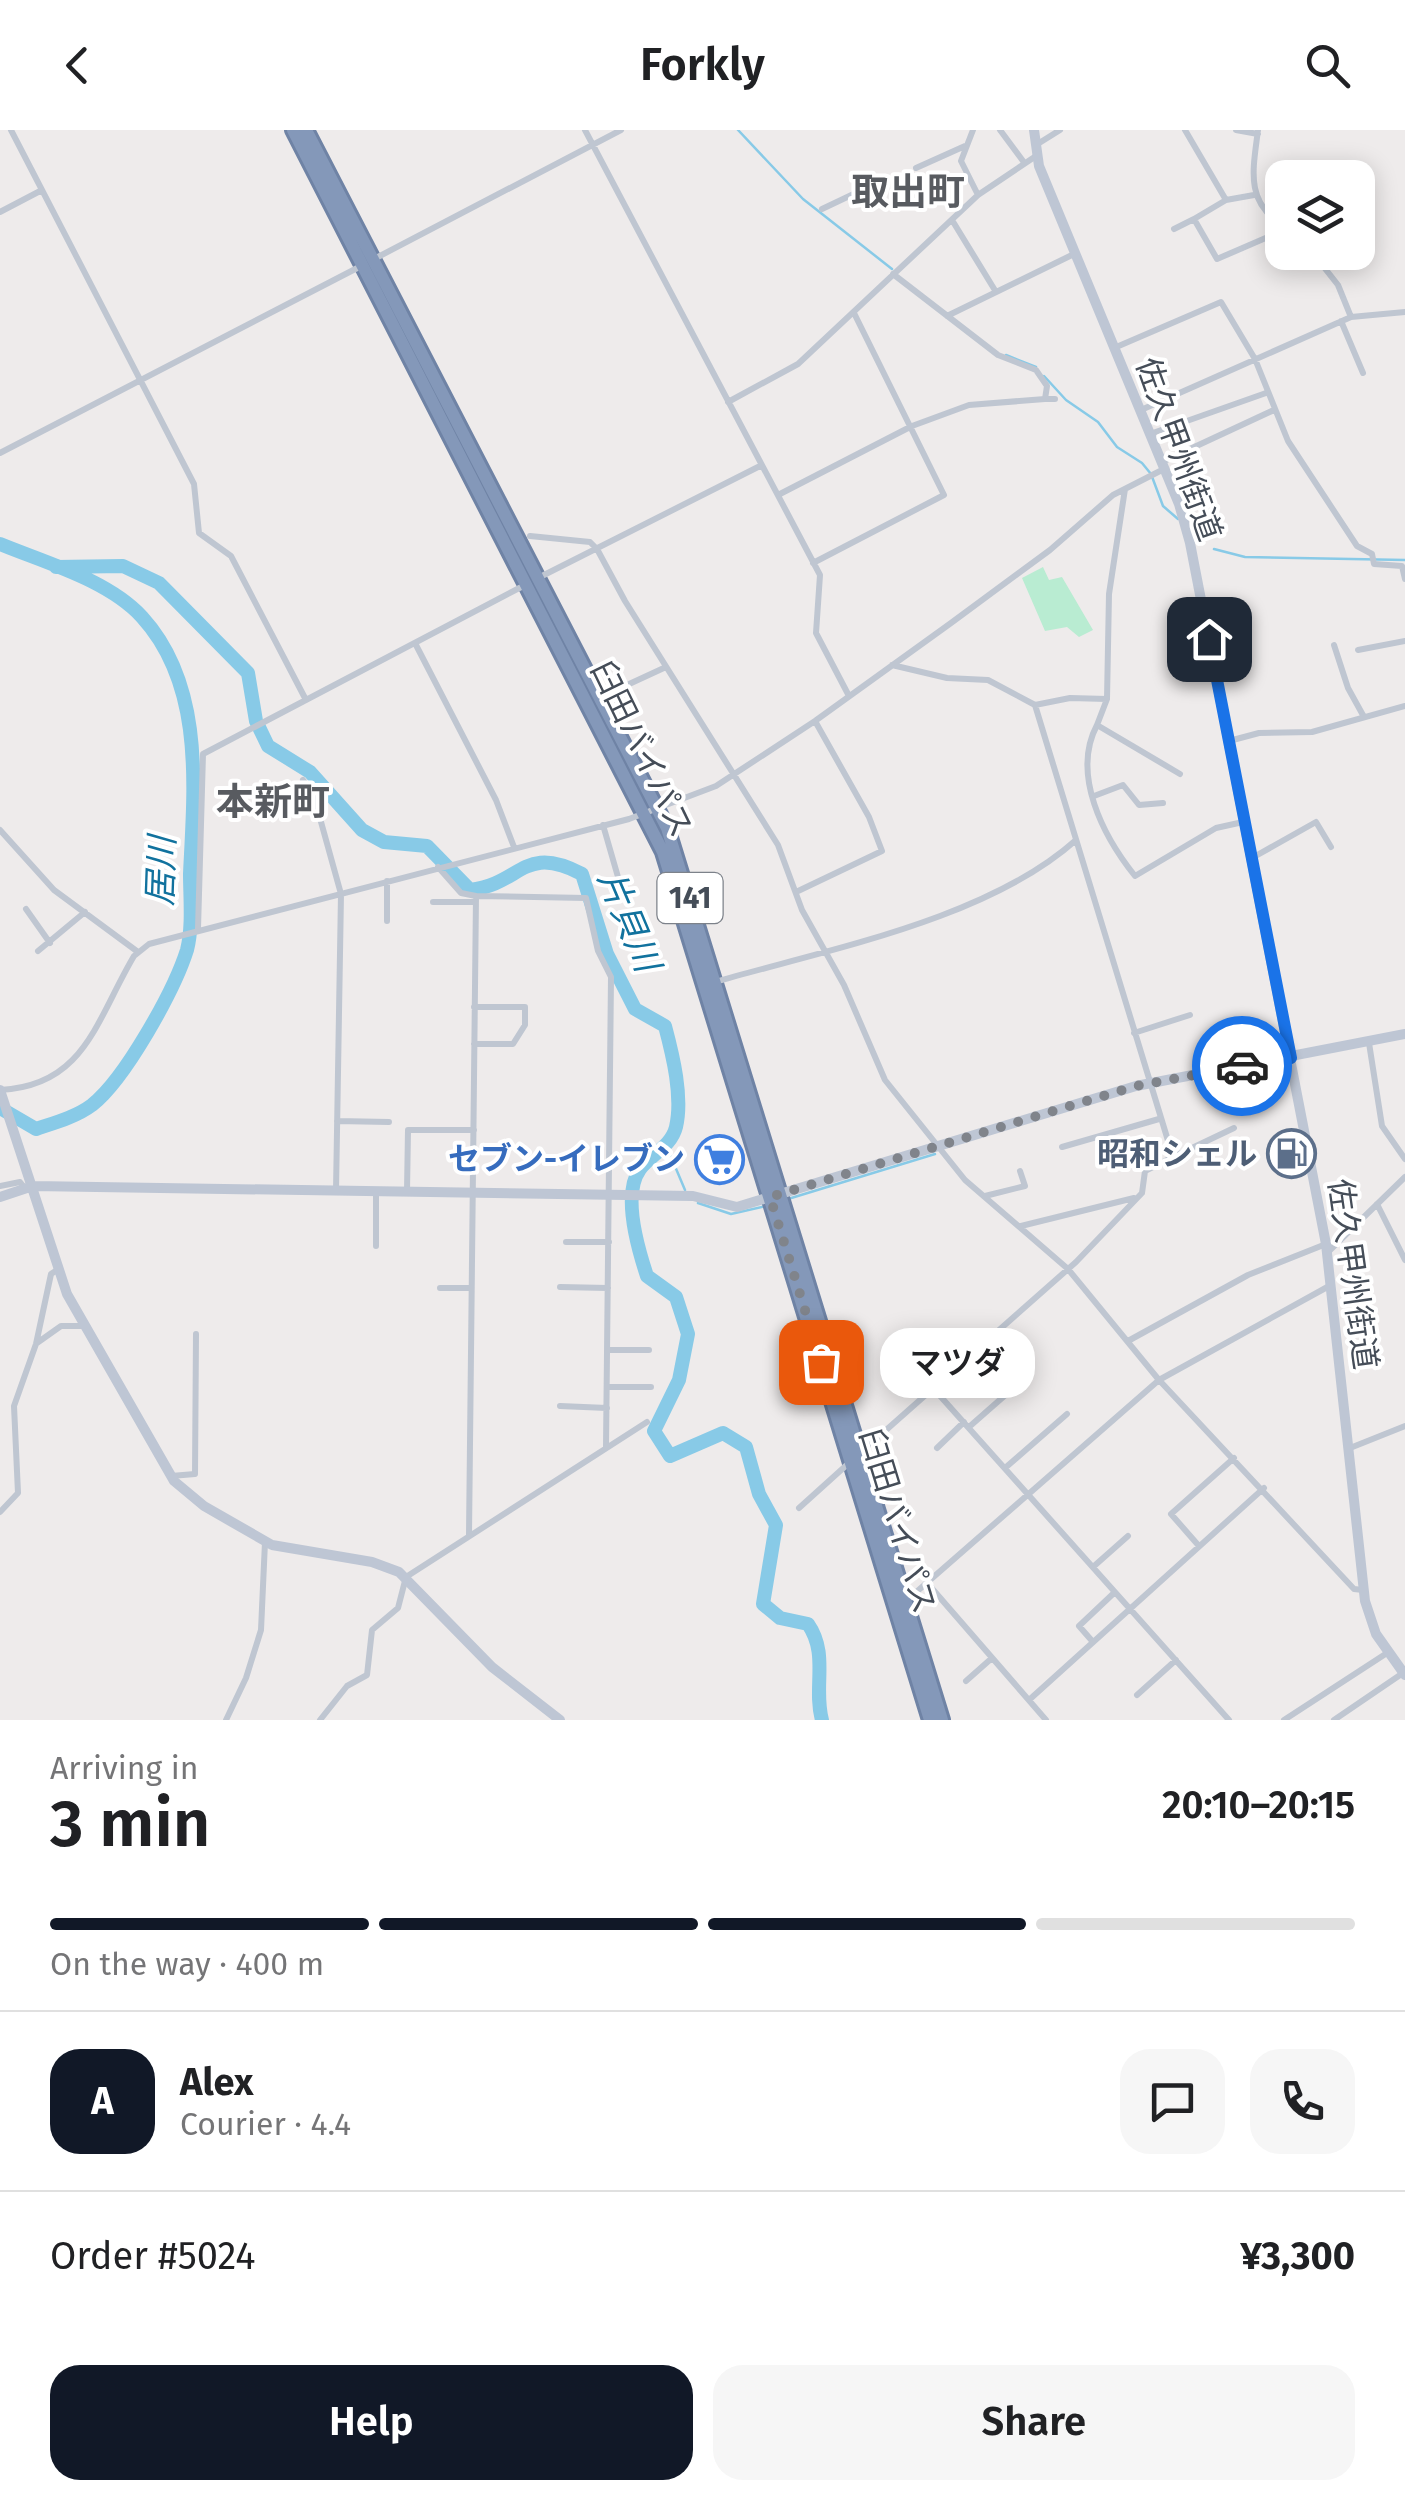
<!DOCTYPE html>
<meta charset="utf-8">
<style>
:root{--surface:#fff;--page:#f6f6f6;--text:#202124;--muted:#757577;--line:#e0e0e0;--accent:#111827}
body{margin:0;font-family:"Fira Sans","Noto Sans JP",sans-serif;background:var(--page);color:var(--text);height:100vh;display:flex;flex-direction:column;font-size:38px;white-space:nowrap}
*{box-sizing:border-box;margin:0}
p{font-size:32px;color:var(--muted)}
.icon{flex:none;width:55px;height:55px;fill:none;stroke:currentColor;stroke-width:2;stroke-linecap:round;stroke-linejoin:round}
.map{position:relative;height:1590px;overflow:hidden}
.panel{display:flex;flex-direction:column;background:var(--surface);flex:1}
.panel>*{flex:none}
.controls{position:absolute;left:1265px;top:30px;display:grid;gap:20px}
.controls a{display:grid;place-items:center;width:110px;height:110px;border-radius:20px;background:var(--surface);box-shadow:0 5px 25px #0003;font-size:50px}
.pin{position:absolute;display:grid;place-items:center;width:85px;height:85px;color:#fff;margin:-42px;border-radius:20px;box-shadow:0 5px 15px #0006}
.courier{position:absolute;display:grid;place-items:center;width:100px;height:100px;margin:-50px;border:8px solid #1a73e8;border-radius:50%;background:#fff;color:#222;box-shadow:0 2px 12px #0007}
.bubble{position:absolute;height:70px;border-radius:30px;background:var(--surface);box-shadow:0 5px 25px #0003;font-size:32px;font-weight:600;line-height:70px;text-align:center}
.headline em{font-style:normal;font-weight:600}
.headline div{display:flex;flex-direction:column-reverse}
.headline{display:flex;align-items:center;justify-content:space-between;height:170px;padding:0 50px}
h1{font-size:65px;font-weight:600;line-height:75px}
.bar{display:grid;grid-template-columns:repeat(4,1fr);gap:15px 10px;align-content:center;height:120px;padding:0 50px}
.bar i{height:12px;border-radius:8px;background:var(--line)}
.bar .on{background:var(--accent)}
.bar p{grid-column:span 4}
.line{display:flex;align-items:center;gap:25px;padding:0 50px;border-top:2px solid var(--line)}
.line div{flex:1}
.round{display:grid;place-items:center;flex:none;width:105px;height:105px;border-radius:30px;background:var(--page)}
.action{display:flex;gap:20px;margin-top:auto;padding:20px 50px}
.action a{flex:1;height:115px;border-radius:30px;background:var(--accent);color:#fff;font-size:40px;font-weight:600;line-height:115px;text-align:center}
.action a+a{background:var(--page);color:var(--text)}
header{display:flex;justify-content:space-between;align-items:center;height:130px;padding:0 50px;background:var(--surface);font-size:45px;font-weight:600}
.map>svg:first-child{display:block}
</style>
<header><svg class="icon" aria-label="back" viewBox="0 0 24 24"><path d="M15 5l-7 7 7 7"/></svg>Forkly<svg class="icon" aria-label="search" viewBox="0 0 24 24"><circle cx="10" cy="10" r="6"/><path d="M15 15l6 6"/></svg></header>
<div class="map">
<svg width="1405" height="1590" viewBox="0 0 1405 1590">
<rect width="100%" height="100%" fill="#eeebeb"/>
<path fill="#b9ecd2" d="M1043,437l6,13 13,-3 31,53 -14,7 -12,-10 -22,4 -23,-53z"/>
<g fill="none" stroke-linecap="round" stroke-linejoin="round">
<path stroke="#88cae7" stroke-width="2.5" d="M738,0l65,69 89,70
M1006,225l30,12
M1044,246l22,24 32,22 19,25 25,16 9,11 12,32 15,13
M1214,419l31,8 160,3
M666,1015l19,45
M788,1069l147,-45
M698,1073l33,11 35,-8"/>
<path stroke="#88cae7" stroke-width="14" d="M0,414c46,19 108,36 142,73 63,69 52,172 48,257 0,23 3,53 -3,76 -13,41 -62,129 -95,155 -16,12 -38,18 -56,24l-36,-21
M56,437l67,-1 36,17 89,90 8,48 12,25 42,26 52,58 22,12 43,4 43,44c52,-6 53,-47 112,-16l25,80 28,55 30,17c8,30 18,71 11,101 -5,20 -25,27 -36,42 -18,25 -2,80 7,107l29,21 12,37 -9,46 -25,51 16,25 53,-23 23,14 13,47 17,31 -13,79 17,14 28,6c21,30 5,63 14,96"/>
<defs>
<path id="highway" d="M293,0l370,722 267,868
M306,0l361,698 275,892"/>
</defs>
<use href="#highway" stroke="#6f83a5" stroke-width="18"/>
<path stroke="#bfc6d1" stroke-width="6" d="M11,0l183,354 5,49 32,23 75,144
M585,0l235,445 -4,58 33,63
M973,0l-12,31 17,34
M1000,0l23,31
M1185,0l41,70
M1236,0l22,4
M1258,0c-5,40 -13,71 24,95
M1036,15l24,-15
M916,38l49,-22
M1254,65l-28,5 -32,19 23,40 65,-28
M822,79l40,-19
M0,82l42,-22
M952,90l44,72
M1174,99l20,-10
M1312,122l26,33 13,32
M374,129l247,-129
M947,186l129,-63
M1341,191l22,52
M1114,218l107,-46 34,57 33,82 69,105 15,8 2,10 28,2 3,13
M1045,269h10
M728,272l70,-38 180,-169 58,-39
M1141,280l210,-93 54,-5
M1150,304l116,-41
M0,323l363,-188
M1162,332l112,-52
M778,365l134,-69 57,-21 76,-6 2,-13 -11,-16 -38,-15 -105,-81
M530,406l60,6 7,7 28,52 153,244 24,65 42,75 41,95 80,100 103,89 91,111 195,209 9,1
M813,433l131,-68 -90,-182
M538,448l222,-112
M416,515l80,155 18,47
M1334,515l14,43 16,29
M1358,520l47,-9
M892,535l55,13 41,2 47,25 35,-7 37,1 2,-105 16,-105
M601,567l65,-30
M1107,569l-10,26 83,49
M1097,595c-26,49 6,111 38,151l81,-48 27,-6
M1229,611l30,-8 53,-1 93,-26
M303,650l10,13 28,101 -5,297
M1094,666l29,-11 16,20 24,-2
M603,695l15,52
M0,700l54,60 84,62
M1252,728l64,-36 15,25
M438,737l23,26 15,3 -7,639
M796,762l86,-41 -13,-34 -54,-96
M476,766l110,2 12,53 13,26 -5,470
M433,772h43
M26,779l24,34
M387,791v-40
M198,799l5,-175 324,-170
M38,821l47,-39
M715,852c114,-33 273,-63 361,-142
M474,877h51v18l-12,19h-39
M1134,903l56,-18
M1369,913l13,83 23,33
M0,960c85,-4 96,-70 134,-134l15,-12 480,-125 87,-33 99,-65 136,-98 99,-73 63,-55 51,-26
M337,991l52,1
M1062,1017l97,-28
M1173,1027l61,-29
M0,1056l20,-4 4,5
M407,1061l1,-61h66
M985,1066l40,-10 -5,-15
M1377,1074l28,56
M1021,1096l113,-28
M566,1112h43
M376,1116v-54
M1328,1122l77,-75
M560,1157l48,1
M440,1158h31
M1128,1211l120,-66 78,-31
M37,1213l24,-17h23
M608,1220h41
M607,1257h44
M933,1258l296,332
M560,1276l47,2
M969,1297l50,-44
M937,1318l27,-26
M1350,1318l55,-22
M859,1324l217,-192 66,-69 3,-22 28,-14 -138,-452
M1005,1338l62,-54
M171,1346l24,-2 1,-140
M799,1378l51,-46
M0,1382l18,-19 -4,-87 22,-62 15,-70 6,-4
M1199,1416l-28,-32 63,-56
M1093,1437l35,-31
M929,1455l117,135
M906,1471l253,-221 172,-95
M1093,1512l-14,-16 36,-34
M966,1551l26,-23
M1137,1565l39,-35
M1029,1570l235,-212
M226,1590l20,-42 15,-48 4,-88
M320,1590l27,-34 20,-11 5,-45 26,-22 8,-31 241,-155
M1284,1590l103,-67
M1334,1590l69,-47"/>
<path stroke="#bec6d4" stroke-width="10" d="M1034,0l5,36 140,338 11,39 136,701 39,357 11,33 29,41
M0,960l67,204 107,187 30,25 68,39 100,17 27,10 93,95 68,53
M0,1067l33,-11 660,10 44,11 399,-121 269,-52"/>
<use href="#highway" stroke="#8498b9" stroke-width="12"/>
</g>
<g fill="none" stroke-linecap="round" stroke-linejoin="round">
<path stroke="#80848b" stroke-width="10" stroke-dasharray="0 18" d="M821,1232l-51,-165 366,-111 106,-20"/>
<path stroke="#1a73e8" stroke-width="12" d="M1209,509l82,419 -49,8"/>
</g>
<defs>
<symbol id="fuel-ring" viewBox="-11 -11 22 22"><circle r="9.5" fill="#fff" stroke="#5c6f8a" stroke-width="1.5"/><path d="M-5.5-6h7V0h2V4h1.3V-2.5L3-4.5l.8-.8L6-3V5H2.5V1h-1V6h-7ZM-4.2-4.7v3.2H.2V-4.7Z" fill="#5c6f8a"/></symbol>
<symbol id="supermarket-ring" viewBox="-11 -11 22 22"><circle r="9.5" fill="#fff" stroke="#3f7fe0" stroke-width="1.5"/><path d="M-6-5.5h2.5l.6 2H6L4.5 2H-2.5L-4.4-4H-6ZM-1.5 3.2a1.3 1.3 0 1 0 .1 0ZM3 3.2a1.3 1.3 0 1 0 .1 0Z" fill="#3f7fe0"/></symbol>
</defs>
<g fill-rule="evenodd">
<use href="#fuel-ring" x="1264" y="996" width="55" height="55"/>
<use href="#supermarket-ring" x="692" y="1002" width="55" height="55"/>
</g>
<g text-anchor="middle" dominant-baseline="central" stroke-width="8" stroke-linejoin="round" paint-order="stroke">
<rect fill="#fff" stroke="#7d828a" stroke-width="2.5" x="657.5" y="743" width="65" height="50" rx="8"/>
<g font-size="30" font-weight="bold" fill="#454d58">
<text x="690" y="768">141</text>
</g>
<g font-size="32" fill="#454d58" stroke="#fff">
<text transform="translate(1179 319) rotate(70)">佐久甲州街道</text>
<text transform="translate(642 619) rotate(64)">臼田バイパス</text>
<text transform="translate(1353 1144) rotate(82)">佐久甲州街道</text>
<text transform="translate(898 1391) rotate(73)">臼田バイパス</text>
</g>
<g font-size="32" font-weight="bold" fill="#4e5e75" stroke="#fff" text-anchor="end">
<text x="1257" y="1024">昭和シェル</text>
</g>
<g font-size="32" font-weight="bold" fill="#366cbe" stroke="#fff" text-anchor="end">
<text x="685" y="1029">セブン-イレブン</text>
</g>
<g font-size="35" font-style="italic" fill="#11729e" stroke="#fff">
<text transform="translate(161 741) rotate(-88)">居川</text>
<text transform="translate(629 791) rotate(67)">片貝川</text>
</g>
<g font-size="38" font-weight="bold" fill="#585b60" stroke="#fff">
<text x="908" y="62">取出町</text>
<text x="273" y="672">本新町</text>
</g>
</g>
</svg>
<div class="controls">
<a><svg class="icon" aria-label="layers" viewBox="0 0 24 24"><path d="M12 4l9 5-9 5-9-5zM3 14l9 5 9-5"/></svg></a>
</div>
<div class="pin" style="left:821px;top:1232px;background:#ea580c"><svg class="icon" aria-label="bag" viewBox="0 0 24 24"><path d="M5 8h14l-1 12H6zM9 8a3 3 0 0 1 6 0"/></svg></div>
<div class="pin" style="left:1209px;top:509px;background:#1f2937"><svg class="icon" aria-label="home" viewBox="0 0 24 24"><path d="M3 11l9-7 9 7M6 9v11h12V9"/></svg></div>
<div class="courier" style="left:1242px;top:936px"><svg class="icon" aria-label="car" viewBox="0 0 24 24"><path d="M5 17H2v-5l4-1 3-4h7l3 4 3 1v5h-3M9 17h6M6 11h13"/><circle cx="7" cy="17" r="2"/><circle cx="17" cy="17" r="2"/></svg></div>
<div class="bubble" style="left:880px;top:1198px;width:155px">マツダ</div>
</div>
<section class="panel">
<div class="headline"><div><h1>3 min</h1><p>Arriving in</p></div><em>20:10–20:15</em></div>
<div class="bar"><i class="on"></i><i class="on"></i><i class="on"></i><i></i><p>On the way · 400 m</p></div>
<div class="line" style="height:180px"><b class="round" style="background:var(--accent);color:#fff">A</b><div><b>Alex</b><p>Courier · 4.4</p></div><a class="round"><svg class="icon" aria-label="chat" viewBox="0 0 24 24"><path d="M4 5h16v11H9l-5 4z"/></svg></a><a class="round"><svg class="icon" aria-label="phone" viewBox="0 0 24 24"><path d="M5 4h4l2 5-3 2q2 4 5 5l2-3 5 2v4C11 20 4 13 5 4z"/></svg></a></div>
<div class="line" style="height:130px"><div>Order #5024</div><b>¥3,300</b></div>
<div class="action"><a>Help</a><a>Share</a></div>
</section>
